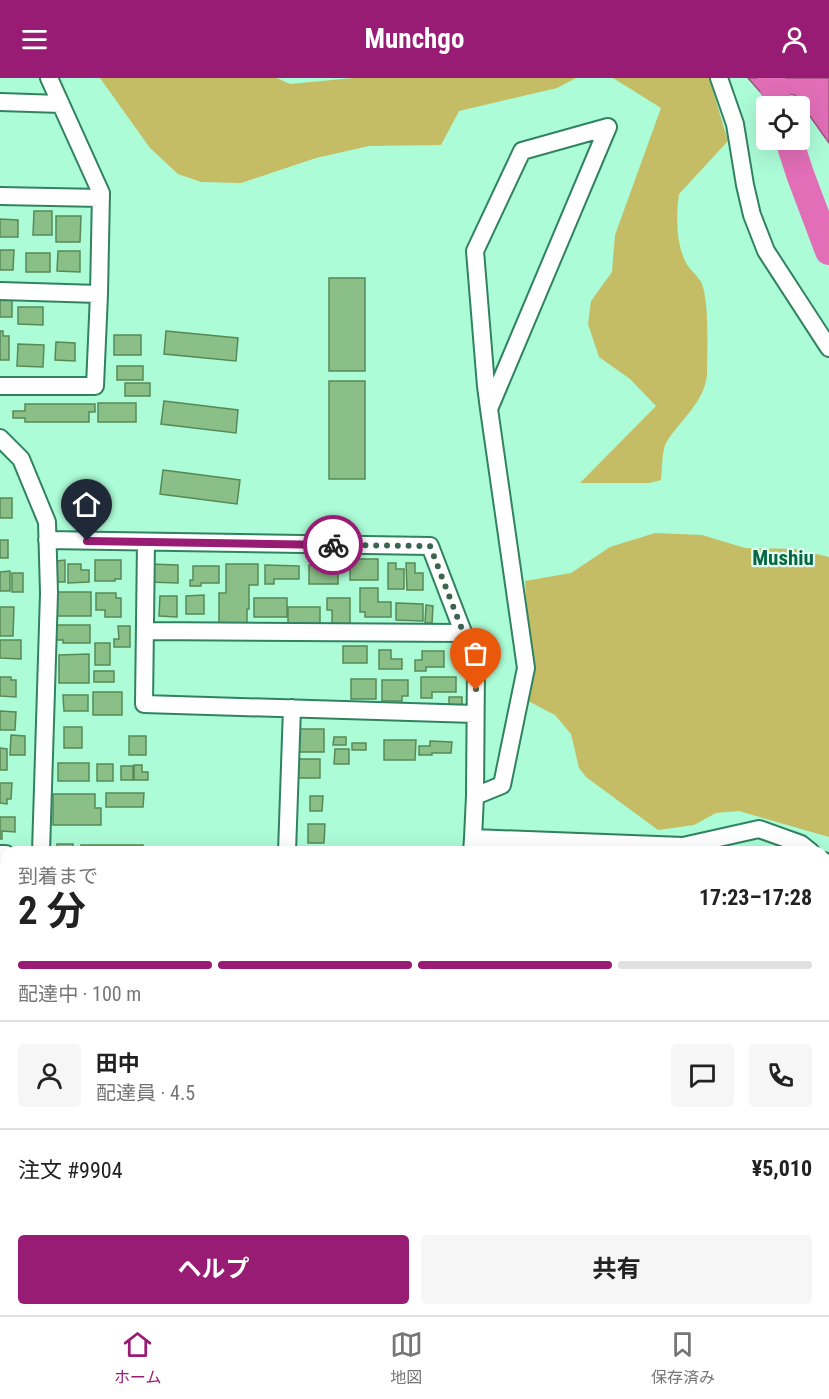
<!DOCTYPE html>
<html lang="ja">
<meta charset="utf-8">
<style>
:root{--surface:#fff;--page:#f6f6f6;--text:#222;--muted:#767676;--line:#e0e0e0;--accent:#991c74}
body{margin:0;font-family:"Roboto Condensed","Noto Sans JP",sans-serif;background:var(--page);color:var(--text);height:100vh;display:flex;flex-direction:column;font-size:22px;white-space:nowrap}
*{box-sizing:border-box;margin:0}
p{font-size:20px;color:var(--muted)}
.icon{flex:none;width:33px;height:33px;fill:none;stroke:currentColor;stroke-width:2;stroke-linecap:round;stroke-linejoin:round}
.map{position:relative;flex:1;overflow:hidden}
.drawer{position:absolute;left:0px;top:768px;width:830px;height:470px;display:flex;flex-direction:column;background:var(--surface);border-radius:18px 18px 0 0;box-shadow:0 6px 24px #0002}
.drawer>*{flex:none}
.controls{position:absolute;left:756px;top:18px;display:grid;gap:12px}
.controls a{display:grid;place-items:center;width:54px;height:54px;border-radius:6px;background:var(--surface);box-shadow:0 6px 24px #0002;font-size:30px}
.pin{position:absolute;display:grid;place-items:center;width:51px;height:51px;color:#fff;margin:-62px -26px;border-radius:50% 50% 50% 0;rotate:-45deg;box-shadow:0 0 6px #0007}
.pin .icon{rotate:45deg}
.courier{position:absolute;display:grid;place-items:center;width:60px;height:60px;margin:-30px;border:4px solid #991c74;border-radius:50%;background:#fff;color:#222;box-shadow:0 2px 8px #0007}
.overview em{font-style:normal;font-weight:700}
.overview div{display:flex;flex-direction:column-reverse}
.overview{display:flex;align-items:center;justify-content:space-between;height:102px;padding:0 18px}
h1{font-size:39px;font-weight:700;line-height:45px}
.bar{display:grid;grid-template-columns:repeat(4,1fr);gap:9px 6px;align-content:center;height:72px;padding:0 18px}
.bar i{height:8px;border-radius:4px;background:var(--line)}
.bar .current{background:var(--accent)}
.bar p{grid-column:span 4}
.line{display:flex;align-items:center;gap:15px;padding:0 18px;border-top:2px solid var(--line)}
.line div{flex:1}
.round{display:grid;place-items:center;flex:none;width:63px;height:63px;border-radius:6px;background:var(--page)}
.action{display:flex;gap:12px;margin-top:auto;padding:12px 18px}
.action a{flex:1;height:69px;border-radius:6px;background:var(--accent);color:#fff;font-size:24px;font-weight:700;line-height:69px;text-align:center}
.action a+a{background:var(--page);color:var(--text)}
header{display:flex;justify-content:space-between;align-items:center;height:78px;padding:0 18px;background:var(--accent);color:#fff;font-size:27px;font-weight:700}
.tabs{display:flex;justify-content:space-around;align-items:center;height:84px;border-top:2px solid var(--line);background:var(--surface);font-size:16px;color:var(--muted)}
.tabs a{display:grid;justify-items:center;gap:3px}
.tabs .current{color:var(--accent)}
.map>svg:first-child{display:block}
</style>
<header><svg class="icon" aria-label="menu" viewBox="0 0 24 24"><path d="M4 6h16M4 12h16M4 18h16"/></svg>Munchgo<svg class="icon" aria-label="person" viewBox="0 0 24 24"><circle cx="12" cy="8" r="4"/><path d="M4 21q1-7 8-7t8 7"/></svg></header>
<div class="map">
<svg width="829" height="1237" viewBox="0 0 829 1237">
<rect width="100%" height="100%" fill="#acfcd7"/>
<path fill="#c5bc66" d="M100,0h177l13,6 63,-6h223l-19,10 -98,23 -18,34 -72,1 -53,12 -75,25 -40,-1 -23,-8 -28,-26z
M613,0h96l19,63 -49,53c-3,22 -3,49 7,69 4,7 11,12 15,19 9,19 6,70 6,93 -3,28 -27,45 -41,68 -4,7 -4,28 -5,37l-12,3h-69l76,-77 -26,-27 -31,-22 -11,-33 3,-23 21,-29 3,-37 46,-127z
M655,455l47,2 43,13 50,1 34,8v280l-90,-26 -23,2 -22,12 -36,5 -72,-53 -7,-9 -8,-34 -16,-19 -29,-15 5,-34 -6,-85 46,-8 39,-26z
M824,884l5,5v348h-376l-2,-1v-4h373z"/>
<path fill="#e16eb7" stroke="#9e5383" stroke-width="1.5" d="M748,0h81v65l-34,-48 -8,-1 -16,10z"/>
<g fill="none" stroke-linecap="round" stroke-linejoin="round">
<path stroke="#e16eb7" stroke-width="28" d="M771,0l8,28
M789,62l11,34 29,77
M824,1077l5,-7
M569,1232l6,5"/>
</g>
<path fill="#8bbf88" stroke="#578955" stroke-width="1.5" d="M34,133h18v24h-19z
M56,138h25l-1,26h-24z
M0,141l18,1v17h-18z
M0,172h14l-1,20h-13z
M58,173h22v21l-23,-1z
M26,175h24v19h-24z
M329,200h36v93h-36z
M0,221l12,1v17h-12z
M18,229h25v18l-25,-1z
M0,253h3v5h6v24h-9z
M166,253l72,7 -2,23 -72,-7z
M114,257h27v20h-27z
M56,264l19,1v18l-20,-1z
M18,266l26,1 -1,22 -26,-1z
M117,288h26v14h-26z
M329,303h36v98h-36z
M125,305h25v13h-25z
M164,323l74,9 -2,23 -75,-9z
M98,325h38v19h-38z
M25,326h70v8h-6v10h-64v-4h-12v-7h12z
M163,392l77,10 -3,24 -77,-10z
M0,420h12v20h-12z
M0,462h8v18h-8z
M350,481h28v21h-28z
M65,482v22h-8v-21z
M95,482h26v19h-6v2h-20z
M388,485h8v6h8v20h-16z
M406,485h9v10h8v17h-16z
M68,486h13v6h8v12l-21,1z
M148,486l30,1v18l-30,-1z
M226,486h32v21h-9v24h-2v15h-28v-31h7z
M265,487l34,1v13h-25v5h-9z
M309,487h29v19h-29z
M193,488h26v17h-18v3h-11v-6h3z
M10,493v20h-10v-19z
M12,495h11v19h-11z
M360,510h18v14h13v15h-26v-5h-5z
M57,514h34v24h-34z
M96,515h20v5h5v19h-16v-7h-9z
M204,517v19h-18v-18z
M160,518h17v21l-18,-1z
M254,520h33v19h-33z
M327,520h23v26l-18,-1v-13h-5z
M396,525l27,1v17l-27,-1z
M426,527l7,1 -1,17h-7z
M0,529h14l-1,29h-13z
M288,529h32v20l-32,-1z
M56,547h34v18h-27v-3h-7z
M118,548h12v21h-16v-8h5z
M0,562h21v19l-21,-1z
M95,565h15v22h-15z
M343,568h24v17h-24z
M379,572h12v9h11v10h-23z
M422,573h22v16h-18v4h-11v-11h7z
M89,576v29h-30v-28z
M94,593h20v11h-20z
M0,599h11v3h5v17l-16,-1z
M421,599h35v15h-24v6h-11z
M351,601h25v20h-25z
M382,602h26v16h-6v5h-20z
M93,614h29v23h-29z
M63,617h25v16h-24z
M449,619h13v12h-13z
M0,633l16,1 -1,18h-15z
M64,649h18v21h-18z
M295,651h29v23h-29z
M11,657l14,1v19h-15z
M129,658h17v19h-17z
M334,659h12v8h-13z
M384,662h32l-1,20h-31z
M430,663l22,1 -1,11h-19v2h-13v-9h11z
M352,665h14v7h-14z
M0,670l7,1v21h-7z
M335,671h14v15h-15z
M295,681h25v19h-25z
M58,685h31v18h-31z
M97,686h16v17h-16z
M134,687h8v7h6v8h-14z
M121,688h12v14h-12z
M0,705h12l-1,16h-4v5l-7,-1z
M106,715h38l-1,14h-37z
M53,716h42v14h6v17h-48z
M310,718h13l-1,15h-12z
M0,739h15v15l-13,-1v8h-2z
M308,746h17l-1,19h-16z
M57,766h16v8h-16z
M81,767h62v7h-62z"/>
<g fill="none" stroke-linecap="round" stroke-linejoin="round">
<defs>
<path id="minor" d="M49,0l52,115 -2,101
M719,0l16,46 10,61 7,30 14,36 63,97
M0,24l61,2
M0,118l101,2
M0,213l99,3 -4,92h-95
M0,360l21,21 26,63 2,71 -8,259
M47,462l383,6 46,120 -1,130
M146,464l-2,162 331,10
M145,553l318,2
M473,760l2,-42 27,-11 24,-117 -37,-259 119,-282 -86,24 -47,100 11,135 3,23
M287,774l5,-144
M472,774l1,-14 210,8 76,-17 42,15 10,8
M0,776h6
M824,783l5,4
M0,868l6,-4
M0,978l6,-4
M0,1131l6,9
M69,1232l4,5
M178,1232l3,5
M269,1237l9,-5
M437,1237l3,-5"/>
</defs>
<use href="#minor" stroke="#318261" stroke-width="20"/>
<use href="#minor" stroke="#fff" stroke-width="16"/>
</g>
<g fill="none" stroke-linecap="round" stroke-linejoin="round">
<path stroke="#3c6551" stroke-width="6" stroke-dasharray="0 10.8" d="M333,467l97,1 46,120v24"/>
<path stroke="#991c74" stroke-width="8" d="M87,463l246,4"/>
</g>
<g text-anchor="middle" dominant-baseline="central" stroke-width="4.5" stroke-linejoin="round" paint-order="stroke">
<g font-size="21" font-weight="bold" fill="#086546" stroke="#dffeee">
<text x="783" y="480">Mushiu</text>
</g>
</g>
</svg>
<div class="controls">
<a><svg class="icon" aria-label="locate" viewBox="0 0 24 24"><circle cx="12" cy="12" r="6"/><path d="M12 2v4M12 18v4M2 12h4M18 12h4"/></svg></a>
</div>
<div class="pin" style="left:476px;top:612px;background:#ea580c"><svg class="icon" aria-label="bag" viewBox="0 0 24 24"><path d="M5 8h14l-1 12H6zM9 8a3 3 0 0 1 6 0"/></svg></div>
<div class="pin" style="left:87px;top:463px;background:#1f2937"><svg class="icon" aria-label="home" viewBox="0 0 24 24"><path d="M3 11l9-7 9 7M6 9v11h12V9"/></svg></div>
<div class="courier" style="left:333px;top:467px"><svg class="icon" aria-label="bike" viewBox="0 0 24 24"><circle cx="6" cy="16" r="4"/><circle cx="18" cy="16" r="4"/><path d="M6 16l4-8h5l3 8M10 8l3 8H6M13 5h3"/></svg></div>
<section class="drawer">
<div class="overview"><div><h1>2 分</h1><p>到着まで</p></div><em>17:23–17:28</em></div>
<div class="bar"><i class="current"></i><i class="current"></i><i class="current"></i><i></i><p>配達中 · 100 m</p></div>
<div class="line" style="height:108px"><a class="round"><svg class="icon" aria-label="person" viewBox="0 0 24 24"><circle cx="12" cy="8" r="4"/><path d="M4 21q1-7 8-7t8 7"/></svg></a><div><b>田中</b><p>配達員 · 4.5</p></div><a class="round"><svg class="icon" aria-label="chat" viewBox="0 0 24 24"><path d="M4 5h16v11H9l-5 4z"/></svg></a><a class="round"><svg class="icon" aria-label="phone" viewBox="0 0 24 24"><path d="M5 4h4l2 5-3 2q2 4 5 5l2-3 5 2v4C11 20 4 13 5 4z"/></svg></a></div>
<div class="line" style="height:78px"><div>注文 #9904</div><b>¥5,010</b></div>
<div class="action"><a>ヘルプ</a><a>共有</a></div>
</section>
</div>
<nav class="tabs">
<a class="current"><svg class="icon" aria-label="home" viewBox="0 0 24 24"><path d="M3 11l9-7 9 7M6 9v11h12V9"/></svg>ホーム</a>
<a><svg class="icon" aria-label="map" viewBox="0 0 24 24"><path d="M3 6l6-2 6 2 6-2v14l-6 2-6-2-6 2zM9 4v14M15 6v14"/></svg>地図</a>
<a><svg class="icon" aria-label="saved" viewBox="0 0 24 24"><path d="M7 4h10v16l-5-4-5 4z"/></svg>保存済み</a>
</nav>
